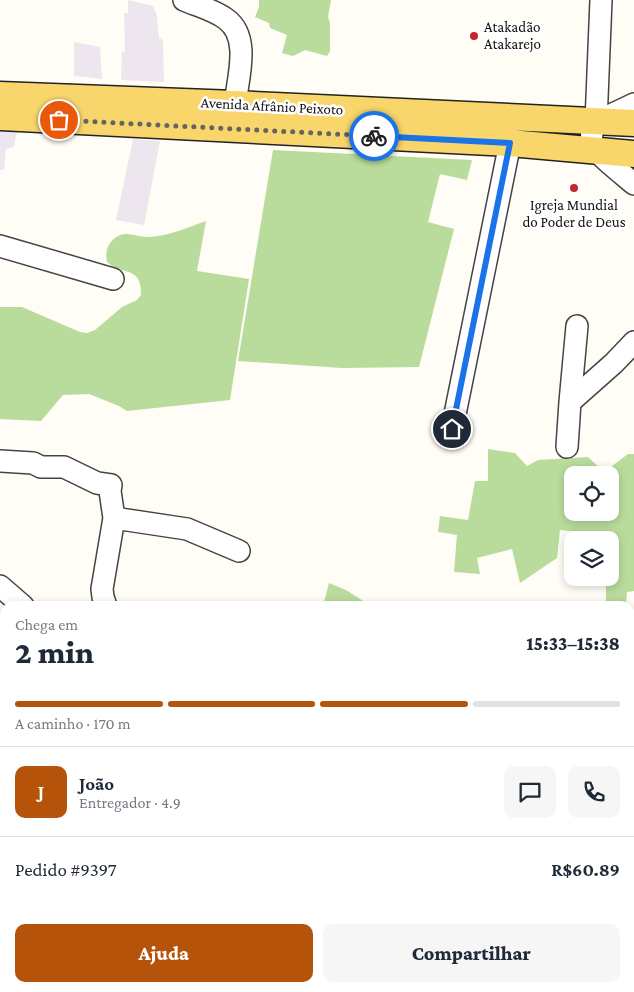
<!DOCTYPE html>
<html lang="pt">
<meta charset="utf-8">
<style>
:root{--surface:#fff;--page:#f6f6f7;--text:#1f2937;--muted:#747a83;--line:#e0e1e3;--accent:#b45309}
body{margin:0;font-family:"Crimson Pro",serif;background:var(--page);color:var(--text);height:100vh;display:flex;flex-direction:column;font-size:19px;white-space:nowrap}
*{box-sizing:border-box;margin:0}
p{font-size:16px;color:var(--muted)}
.icon{flex:none;width:28px;height:28px;fill:none;stroke:currentColor;stroke-width:2;stroke-linecap:round;stroke-linejoin:round}
.map{position:relative;flex:1;overflow:hidden}
.drawer{position:absolute;left:0px;top:601px;width:635px;height:391px;display:flex;flex-direction:column;background:var(--surface);border-radius:15px 15px 0 0;box-shadow:0 2px 8px #0003}
.drawer>*{flex:none}
.tools{position:absolute;left:564px;top:466px;display:grid;gap:10px}
.tools a{display:grid;place-items:center;width:55px;height:55px;border-radius:10px;background:var(--surface);box-shadow:0 2px 8px #0003;font-size:25px}
.pin{position:absolute;display:grid;place-items:center;width:42px;height:42px;color:#fff;margin:-21px;border:2px solid #fff;border-radius:50%;box-shadow:0 1px 5px #0007}
.courier{position:absolute;display:grid;place-items:center;width:50px;height:50px;margin:-25px;border:4px solid #1a73e8;border-radius:50%;background:#fff;color:#222;box-shadow:0 1px 6px #0007}
.headline em{font-style:normal;font-weight:800}
.headline div{display:flex;flex-direction:column-reverse}
.headline{display:flex;align-items:center;justify-content:space-between;height:85px;padding:0 15px}
h1{font-size:32px;font-weight:800;line-height:38px}
.bar{display:grid;grid-template-columns:repeat(4,1fr);gap:8px 5px;align-content:center;height:60px;padding:0 15px}
.bar i{height:6px;border-radius:4px;background:var(--line)}
.bar .active{background:var(--accent)}
.bar p{grid-column:span 4}
.line{display:flex;align-items:center;gap:12px;padding:0 15px;border-top:1px solid var(--line)}
.line div{flex:1}
.round{display:grid;place-items:center;flex:none;width:52px;height:52px;border-radius:10px;background:var(--page)}
.button{display:flex;gap:10px;margin-top:auto;padding:10px 15px}
.button a{flex:1;height:58px;border-radius:10px;background:var(--accent);color:#fff;font-size:20px;font-weight:800;line-height:58px;text-align:center}
.button a+a{background:var(--page);color:var(--text)}
.map>svg:first-child{display:block}
</style>
<div class="map">
<svg width="634" height="992" viewBox="0 0 634 992">
<rect width="100%" height="100%" fill="#fffdf5"/>
<path fill="#eee6ef" d="M128,0l25,6 4,10 2,22 4,2 1,42 -43,-2 1,-29 3,1 -1,-39h4z
M74,42l26,5 2,32 -28,-3z
M0,131h17l-3,16 -8,2 -2,21h-4z
M133,139l27,2 -16,84 -28,-5z"/>
<path fill="#b9dc9c" fill-rule="evenodd" d="M259,0h72l-3,17 2,6v28l-3,5 -22,-6 -12,6 -11,-3 5,-18 -17,-7 -1,-5 -14,-6 4,-10z
M273,150l199,10 -5,20 -27,-6 -12,48 26,7 -35,138 -77,1 -104,-7z
M206,221l-9,50 52,8 -19,121 -103,11 -8,-5 -30,-12 -26,1 -22,26 -41,-2v-112h22l58,25 7,1 8,-3 27,-23 15,-7 4,-5c1,-30 -19,-19 -34,-33 -2,-9 0,-18 8,-24 9,-8 20,-2 30,-1 19,1 44,-10 61,-16z
M488,449l27,4 12,13 11,-6 50,-3 16,15 24,-18h6v137l-7,1 -1,12 -20,2v-28h4v-38h-21v-7l-29,-3 -3,28 -37,25 -8,-34 -35,9 3,16 -26,-2 3,-37 -19,-3 2,-16 28,4 7,-39h13zM572,475h38v37h-38z
M329,583l17,7 25,16h-48z"/>
<g fill="none" stroke-linecap="round" stroke-linejoin="round">
<defs>
<path id="minor" d="M184,0c14,6 30,10 42,19 25,18 12,58 9,85
M601,0l-5,122c-4,7 -6,15 -3,23 4,10 32,31 41,39
M596,122l38,-18
M0,246l113,33
M570,402l44,-39 20,-21
M452,429l58,-286
M567,447l3,-45 7,-76
M0,461l33,2 8,4h23l33,16 14,2 -1,6 4,27 -12,71 1,8 3,9
M114,518l73,11 52,22
M0,586l23,20
M630,626h4
M0,748l5,4
M630,756l4,-1
M0,814l5,-1
M0,935l5,-4
M314,988v4
M436,988l1,4
M620,988l1,4
M253,992l8,-4"/>
<path id="major" d="M0,95l235,9 399,19
M0,117l510,26 124,11"/>
</defs>
<use href="#minor" stroke="#444" stroke-width="24"/>
<use href="#major" stroke="#222" stroke-width="29"/>
<use href="#minor" stroke="#fff" stroke-width="21"/>
<use href="#major" stroke="#f9d66b" stroke-width="26"/>
</g>
<g fill="none" stroke-linecap="round" stroke-linejoin="round">
<path stroke="#646461" stroke-width="5" stroke-dasharray="0 9" d="M59,120l315,16"/>
<path stroke="#1a73e8" stroke-width="6" d="M374,136l136,7 -58,286"/>
</g>
<g fill="#c4262e" stroke="#fff" stroke-width="2">
<circle cx="474" cy="36" r="5"/>
<circle cx="574" cy="188" r="5"/>
</g>
<g text-anchor="middle" dominant-baseline="central" stroke-width="5" stroke-linejoin="round" paint-order="stroke">
<g font-size="15" fill="#111" stroke="#fff" text-anchor="start">
<text x="484" y="27">Atakadão<tspan x="484" dy="17">Atakarejo</tspan></text>
<text x="574" y="205" text-anchor="middle">Igreja Mundial<tspan x="574" dy="17">do Poder de Deus</tspan></text>
</g>
<g font-size="15" fill="#111" stroke="#fff">
<text transform="translate(272 106) rotate(3)">Avenida Afrânio Peixoto</text>
</g>
</g>
</svg>
<div class="tools">
<a><svg class="icon" aria-label="locate" viewBox="0 0 24 24"><circle cx="12" cy="12" r="6"/><path d="M12 2v4M12 18v4M2 12h4M18 12h4"/></svg></a>
<a><svg class="icon" aria-label="layers" viewBox="0 0 24 24"><path d="M12 4l9 5-9 5-9-5zM3 14l9 5 9-5"/></svg></a>
</div>
<div class="pin" style="left:59px;top:120px;background:#ea580c"><svg class="icon" aria-label="bag" viewBox="0 0 24 24"><path d="M5 8h14l-1 12H6zM9 8a3 3 0 0 1 6 0"/></svg></div>
<div class="pin" style="left:452px;top:429px;background:#1f2937"><svg class="icon" aria-label="home" viewBox="0 0 24 24"><path d="M3 11l9-7 9 7M6 9v11h12V9"/></svg></div>
<div class="courier" style="left:374px;top:136px"><svg class="icon" aria-label="bike" viewBox="0 0 24 24"><circle cx="6" cy="16" r="4"/><circle cx="18" cy="16" r="4"/><path d="M6 16l4-8h5l3 8M10 8l3 8H6M13 5h3"/></svg></div>
<section class="drawer">
<div class="headline"><div><h1>2 min</h1><p>Chega em</p></div><em>15:33–15:38</em></div>
<div class="bar"><i class="active"></i><i class="active"></i><i class="active"></i><i></i><p>A caminho · 170 m</p></div>
<div class="line" style="height:90px"><b class="round" style="background:var(--accent);color:#fff">J</b><div><b>João</b><p>Entregador · 4.9</p></div><a class="round"><svg class="icon" aria-label="chat" viewBox="0 0 24 24"><path d="M4 5h16v11H9l-5 4z"/></svg></a><a class="round"><svg class="icon" aria-label="phone" viewBox="0 0 24 24"><path d="M5 4h4l2 5-3 2q2 4 5 5l2-3 5 2v4C11 20 4 13 5 4z"/></svg></a></div>
<div class="line" style="height:65px"><div>Pedido #9397</div><b>R$60.89</b></div>
<div class="button"><a>Ajuda</a><a>Compartilhar</a></div>
</section>
</div>
